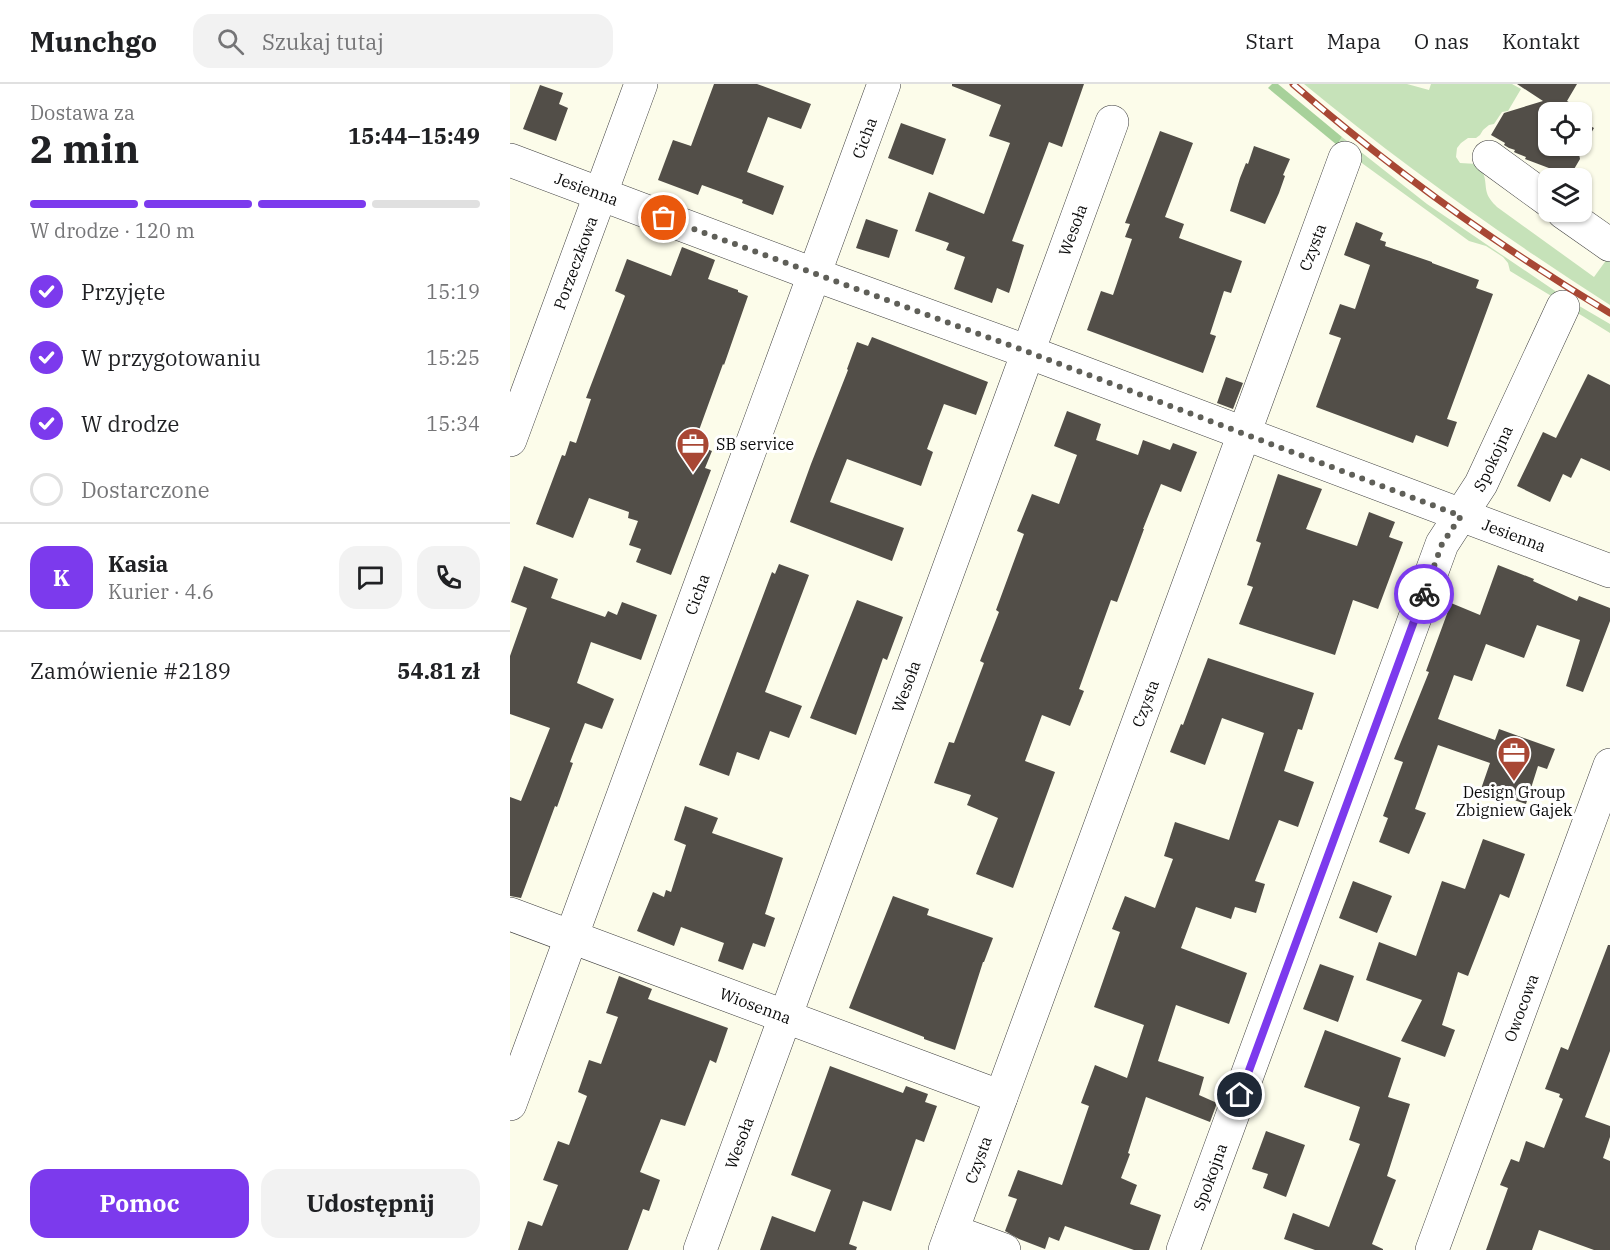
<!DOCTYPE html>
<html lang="pl">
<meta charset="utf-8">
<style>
:root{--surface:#fff;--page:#f2f2f2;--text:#202124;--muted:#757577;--line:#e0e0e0;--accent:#7c3aed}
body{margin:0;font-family:"IBM Plex Serif",serif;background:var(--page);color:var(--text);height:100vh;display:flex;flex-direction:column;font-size:22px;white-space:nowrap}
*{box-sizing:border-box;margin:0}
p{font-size:20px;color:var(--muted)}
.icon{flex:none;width:33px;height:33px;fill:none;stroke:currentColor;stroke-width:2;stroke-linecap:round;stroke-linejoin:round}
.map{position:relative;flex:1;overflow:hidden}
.panel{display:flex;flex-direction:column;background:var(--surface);width:510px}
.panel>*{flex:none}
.tools{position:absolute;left:1028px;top:18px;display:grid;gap:12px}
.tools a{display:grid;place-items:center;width:54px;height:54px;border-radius:12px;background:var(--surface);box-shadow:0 2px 4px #0004;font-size:30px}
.pin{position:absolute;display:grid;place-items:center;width:51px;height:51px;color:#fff;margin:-26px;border:3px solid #fff;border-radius:50%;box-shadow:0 2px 6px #0007}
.courier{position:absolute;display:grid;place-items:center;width:60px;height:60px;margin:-30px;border:4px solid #7c3aed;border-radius:50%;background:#fff;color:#222;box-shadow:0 2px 8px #0007}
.head em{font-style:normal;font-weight:800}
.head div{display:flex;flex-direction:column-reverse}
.head{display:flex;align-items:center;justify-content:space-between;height:102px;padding:0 30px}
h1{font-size:39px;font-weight:800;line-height:45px}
.bar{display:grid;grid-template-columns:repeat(4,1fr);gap:9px 6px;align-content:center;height:72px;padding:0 30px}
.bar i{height:8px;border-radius:4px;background:var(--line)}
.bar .active{background:var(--accent)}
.bar p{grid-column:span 4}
.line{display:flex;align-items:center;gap:15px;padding:0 30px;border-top:2px solid var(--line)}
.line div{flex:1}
.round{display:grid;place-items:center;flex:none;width:63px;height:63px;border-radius:18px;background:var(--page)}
ol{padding:0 30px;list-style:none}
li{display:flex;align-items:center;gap:18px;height:66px}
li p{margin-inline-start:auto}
li .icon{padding:6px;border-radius:50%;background:var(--accent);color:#fff;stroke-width:4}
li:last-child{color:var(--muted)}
li i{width:33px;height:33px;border:3px solid var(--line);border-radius:50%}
.action{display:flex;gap:12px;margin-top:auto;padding:12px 30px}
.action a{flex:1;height:69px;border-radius:18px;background:var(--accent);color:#fff;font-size:24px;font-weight:800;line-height:69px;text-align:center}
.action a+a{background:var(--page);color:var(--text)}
header{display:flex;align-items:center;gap:36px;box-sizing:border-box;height:84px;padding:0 30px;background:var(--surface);border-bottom:2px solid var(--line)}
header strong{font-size:28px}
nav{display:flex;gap:33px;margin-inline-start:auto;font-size:21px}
.search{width:420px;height:54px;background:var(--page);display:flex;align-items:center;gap:15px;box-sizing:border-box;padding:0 21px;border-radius:18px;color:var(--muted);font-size:22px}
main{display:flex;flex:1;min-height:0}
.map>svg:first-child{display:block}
</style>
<header>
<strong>Munchgo</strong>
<div class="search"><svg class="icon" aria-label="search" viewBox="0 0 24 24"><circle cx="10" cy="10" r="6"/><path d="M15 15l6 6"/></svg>Szukaj tutaj</div>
<nav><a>Start</a><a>Mapa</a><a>O nas</a><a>Kontakt</a></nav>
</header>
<main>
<section class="panel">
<div class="head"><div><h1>2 min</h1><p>Dostawa za</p></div><em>15:44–15:49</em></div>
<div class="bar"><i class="active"></i><i class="active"></i><i class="active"></i><i></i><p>W drodze · 120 m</p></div>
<ol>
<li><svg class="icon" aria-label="check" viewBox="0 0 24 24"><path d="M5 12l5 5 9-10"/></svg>Przyjęte<p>15:19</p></li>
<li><svg class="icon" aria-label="check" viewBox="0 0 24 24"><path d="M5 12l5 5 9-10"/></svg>W przygotowaniu<p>15:25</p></li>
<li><svg class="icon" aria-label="check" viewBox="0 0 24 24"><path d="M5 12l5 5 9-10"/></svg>W drodze<p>15:34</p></li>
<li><i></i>Dostarczone</li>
</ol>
<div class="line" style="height:108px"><b class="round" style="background:var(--accent);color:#fff">K</b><div><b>Kasia</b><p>Kurier · 4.6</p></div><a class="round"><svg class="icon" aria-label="chat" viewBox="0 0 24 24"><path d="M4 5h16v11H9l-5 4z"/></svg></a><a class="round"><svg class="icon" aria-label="phone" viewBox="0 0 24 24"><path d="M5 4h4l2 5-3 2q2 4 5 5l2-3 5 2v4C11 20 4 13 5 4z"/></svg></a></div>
<div class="line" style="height:78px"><div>Zamówienie #2189</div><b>54.81 zł</b></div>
<div class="action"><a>Pomoc</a><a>Udostępnij</a></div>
</section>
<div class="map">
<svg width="1100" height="1166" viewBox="0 0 1100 1166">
<rect width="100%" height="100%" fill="#fcfcea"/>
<path fill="#c6e2b9" d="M794,0h103l22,6 2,-6h81l9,5 -13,22 -6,1 -8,12 -5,1 -6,5 -3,5 -4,3h-8l-7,5 -4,5 -1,9 4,6 17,1c13,14 5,23 13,35 2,3 5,6 7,8l97,70 13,-18 3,2v44c-106,-68 -209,-141 -306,-221z
M832,53l85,67 134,91 -8,2 -43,-26 -2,-8 -5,-6 -17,-11 -17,-5 -132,-96z
M1059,216l41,24v9l-34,-21z"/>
<path fill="#a7d19a" d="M762,0h6l64,53 -5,8 -69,-57z"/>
<path fill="#524e48" d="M204,0h43l54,20 -10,25 -33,-12 -21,55 37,14 -11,29 -31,-12 1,-3 -41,-15 -4,10 -40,-15 15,-40 18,6z
M442,0h132l-22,63 -13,-5 -37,99 12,4 -15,48 -12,-5 -5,15 -38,-14 11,-32 -19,-7 3,-7 -34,-12 14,-39 55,22 26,-71 -21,-7 12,-31 -49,-19z
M1007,0h60l-10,17 5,3 -5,8h-19v34h33v-25l13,7 -15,26 1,5 -10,17 -45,-17 1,-2 -10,-4 -2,-1 1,-2 -6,-2 -5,-3 1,-2 -14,-8 13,-22 39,-12z
M30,1l23,8 -4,11 9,4 -12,33 -33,-12z
M391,39l45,16 -13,36 -45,-17z
M650,47l33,12 -28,74 19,7 -5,14 63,23 -11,32 -7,-2 -14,43 6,2 -13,37 -116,-43 14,-39 12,4 19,-56 -7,-2 5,-13 -5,-1z
M744,62l36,13 -7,16 2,1 -6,17 -14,31 -35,-13 10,-33 6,-15 2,1z
M356,135l32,11 -9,28 -33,-10z
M846,138l27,11 -3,7 6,2 -1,4 47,16v1l47,17 -3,8 17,6 -46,125 10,3 -9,25 -32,-12 -3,8 -97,-36 25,-69 -12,-4 11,-30 15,5 15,-44 -26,-10z
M172,163l33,13 -7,19 30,11v2l10,4 -24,69 -1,-1 -29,80 18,7 -7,17 6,2 -40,105 -35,-13 5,-13 -12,-4 9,-24 -10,-3 1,-6 -40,-14 -16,40 -37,-14 26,-69 3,1 5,-15 6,2 15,-44 -5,-1 39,-102 -1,-1 -9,-4 12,-32 44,17z
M362,253l116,45 -12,33 -32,-11 -17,45 6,3 -12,34 -74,-27 -17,43 74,26 -12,33 -102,-39 21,-58 37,-94 -1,-1 10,-27 11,4z
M1078,290l22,11v86l-29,-13 -10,20 -8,-4 -13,28 -33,-16 26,-54 13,6z
M716,293l17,6 -10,26 -16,-6z
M557,327l34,13 -5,16 42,15 5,-15 27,10 3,-7 24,9 -16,40 -20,-8 -18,45h1l-27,73 -6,-2 -32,89 5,2 -14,35 -28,-11 -17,46 30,11 -42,116 -37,-14 22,-56 -31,-13 4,-10 -37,-12 15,-41 5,1 30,-80 -4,-2 19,-49 -3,-2 28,-76 -7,-3 15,-37 27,10 18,-49 -23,-9z
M768,390l44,15 -16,40 51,17 12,-34 26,10 -6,15 14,5 -25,67 -25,-9 -18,55 -96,-31 14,-37 -6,-2 14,-42 -5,-2z
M269,480l30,11 -44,117 37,14 -13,32 -19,-7 -11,29 -22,-8 -8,24 -30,-11 73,-193 3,2z
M988,481l36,14 -1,2 44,20 2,-5 31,12v13l-27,71 -17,-6 14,-46 -43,-15 -13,33 -38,-14 -14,37 -18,-6 -16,44 57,21 4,-11 56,20 -8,20 -9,-3 -12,38 -45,-15 9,-26 -52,-18 -23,64 11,4 -17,41 -30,-12 9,-24 -5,-2 20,-54 -9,-3 35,-87 -3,-1 25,-68 29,12z
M14,482l34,13 -7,19 54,19 3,-6 9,4 5,-13 35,13 -16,45 -50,-18 -14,41 37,16 -12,30 -17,-6 -15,39 3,1 -16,44 -2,-1 -34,92 -11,-2v-99l11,4 29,-73 -40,-14v-58l17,-48 -16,-6z
M347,516l46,17 -16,43 -4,-2 -27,77 -46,-17z
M698,574l106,35 -12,37 -4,-1 -14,42 30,11 -16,45 -19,-7 -24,61 10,3 -9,29 -21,-6 -4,12 -35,-12 -15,41 66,25 -18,51 -53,-19 -18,56 46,16 -5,18 18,8 -7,19 -64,-25 -18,56 2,1 -9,24 16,7 -7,19 31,11 -12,35h-15l-69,-24 -6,15 -10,-4 -4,12 -26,-10 -14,-8 12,-32 -9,-3 10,-26 44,15 27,-79 -8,-3 14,-38 32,13 17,-53 -50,-18 26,-75 -8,-3 13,-33 30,12 18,-49 -9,-3 11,-34 54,18 35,-107 -42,-15 -17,47 -35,-13 11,-28 2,1z
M175,722l33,12 -6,15 71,25 -18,56 10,4 -10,29 -12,-4 -10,27 -25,-9 6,-18 -43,-16 -7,19 -37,-15 16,-39 11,5 2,-7 5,2 15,-47 -12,-5z
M973,755l42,15 -16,44 -9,-4 -32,82 -10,-4 -16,53 13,5 -10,27 -44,-16 21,-41 -56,-20 13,-38 37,14 26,-75 23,8z
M843,797l39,15 -15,37 -38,-15z
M383,812l36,13 -2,6 66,23 -9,24h-1l-28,88 -31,-11v-2l-75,-29z
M1098,861h2v106l-25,66 25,9v11l-7,21 7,3v89h-16l-55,-20 -7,20h-46l22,-62 -8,-3 11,-26 8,3 7,-21 18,7 19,-49 -4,-2 1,-3 -15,-5 16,-42 7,3z
M810,880l34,12 -16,46 -35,-13z
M109,892l33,13 -4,10 80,29 -12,35 -6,-3 -25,66 -24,-7 -21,53 20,8 -11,31 -6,-2 -15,41h-110l10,-29 14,5 16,-41 -15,-5 15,-39 11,4 18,-49 -9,-4 11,-32 12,4 17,-47 -12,-4z
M815,946l76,28 -13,39 22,7 -23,72 9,4 -24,64 11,5v1h-68l-31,-11 9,-26 36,14 31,-83 -11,-4 11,-33 -56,-20z
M320,982l73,27 3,-7 22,8 -3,8 12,4 -13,36 -8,-3 -25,72 -28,-10 -14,43 8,3 -1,3h-96l12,-34 43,16 16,-42 -40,-15z
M756,1047l39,14 -19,52 -23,-9 5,-14 -16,-5z"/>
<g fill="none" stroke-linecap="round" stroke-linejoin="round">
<defs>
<g id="minor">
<path d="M979,73l59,43"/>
<path id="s1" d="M0,76l303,114 215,78 582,219"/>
<path d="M1053,128l47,33"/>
<path id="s2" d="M0,356l131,-356"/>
<path id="s3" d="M0,830l491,183"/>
<path id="s4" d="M0,1020l374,-1020"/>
<path d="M442,1147l52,19"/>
<path id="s5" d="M190,1166l412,-1128"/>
<path id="s6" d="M435,1166l400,-1092"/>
<path id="s7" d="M673,1166l259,-706 39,-60 82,-177"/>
<path id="s8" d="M922,1166l178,-485"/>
</g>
</defs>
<use href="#minor" stroke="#3d3d3d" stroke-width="34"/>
<use href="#minor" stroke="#fff" stroke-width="33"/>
<defs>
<path id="rail" d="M783,0c98,85 205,162 317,229"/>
</defs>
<use href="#rail" stroke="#a84734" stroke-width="7"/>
<use href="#rail" stroke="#fff" stroke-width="4.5" stroke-dasharray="14" stroke-linecap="butt"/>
</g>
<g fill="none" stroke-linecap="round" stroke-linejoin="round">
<path stroke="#5f5f58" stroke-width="6" stroke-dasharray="0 10.8" d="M154,134l364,134 433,164 -19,28 -18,50"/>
<path stroke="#7c3aed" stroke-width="8" d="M730,1011l184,-501"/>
</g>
<defs>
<symbol id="office-pin" viewBox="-11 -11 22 30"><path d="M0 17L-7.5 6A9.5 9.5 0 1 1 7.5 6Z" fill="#a84734" stroke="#fff"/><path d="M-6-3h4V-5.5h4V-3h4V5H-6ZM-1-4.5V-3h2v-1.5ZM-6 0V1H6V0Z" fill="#fff"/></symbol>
</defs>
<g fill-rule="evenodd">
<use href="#office-pin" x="164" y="341" width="38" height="52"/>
<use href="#office-pin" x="985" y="650" width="38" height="52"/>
</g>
<g text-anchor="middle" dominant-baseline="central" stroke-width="6" stroke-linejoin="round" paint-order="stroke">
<g font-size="16" fill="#0a0a0a" stroke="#fff">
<text stroke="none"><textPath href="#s4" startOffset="1029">Cicha</textPath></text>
<text stroke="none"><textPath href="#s1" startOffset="82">Jesienna</textPath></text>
<text stroke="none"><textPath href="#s5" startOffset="1086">Wesoła</textPath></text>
<text stroke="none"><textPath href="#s6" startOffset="1068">Czysta</textPath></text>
<text stroke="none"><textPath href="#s2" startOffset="189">Porzeczkowa</textPath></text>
<text stroke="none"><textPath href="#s7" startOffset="852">Spokojna</textPath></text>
<text stroke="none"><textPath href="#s1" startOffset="1072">Jesienna</textPath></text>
<text stroke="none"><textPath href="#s4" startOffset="543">Cicha</textPath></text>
<text stroke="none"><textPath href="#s5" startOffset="600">Wesoła</textPath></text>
<text stroke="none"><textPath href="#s6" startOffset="582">Czysta</textPath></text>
<text stroke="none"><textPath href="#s3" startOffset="262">Wiosenna</textPath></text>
<text stroke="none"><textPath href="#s8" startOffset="258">Owocowa</textPath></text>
<text stroke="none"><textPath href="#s5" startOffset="114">Wesoła</textPath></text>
<text stroke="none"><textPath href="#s6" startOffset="96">Czysta</textPath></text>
<text stroke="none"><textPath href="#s7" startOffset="78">Spokojna</textPath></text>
</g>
<g font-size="16" fill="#0a0a0a" stroke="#fff" text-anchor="start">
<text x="206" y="360">SB service</text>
<text x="1004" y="708" text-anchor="middle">Design Group<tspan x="1004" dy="18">Zbigniew Gajek</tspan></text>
</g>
</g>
</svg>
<div class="tools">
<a><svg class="icon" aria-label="locate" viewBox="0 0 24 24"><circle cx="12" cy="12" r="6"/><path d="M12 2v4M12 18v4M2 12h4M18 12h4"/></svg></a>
<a><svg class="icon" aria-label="layers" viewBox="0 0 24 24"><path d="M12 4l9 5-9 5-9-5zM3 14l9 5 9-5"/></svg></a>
</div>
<div class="pin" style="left:154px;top:134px;background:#ea580c"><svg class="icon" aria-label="bag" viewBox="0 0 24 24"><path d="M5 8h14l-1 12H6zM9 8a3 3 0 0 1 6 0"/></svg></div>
<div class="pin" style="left:730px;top:1011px;background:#1f2937"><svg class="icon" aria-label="home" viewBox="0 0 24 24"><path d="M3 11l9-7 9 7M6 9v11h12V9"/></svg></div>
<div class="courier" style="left:914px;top:510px"><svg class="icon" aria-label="bike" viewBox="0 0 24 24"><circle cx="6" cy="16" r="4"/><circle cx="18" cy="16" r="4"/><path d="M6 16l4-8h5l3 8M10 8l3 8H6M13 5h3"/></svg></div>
</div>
</main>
